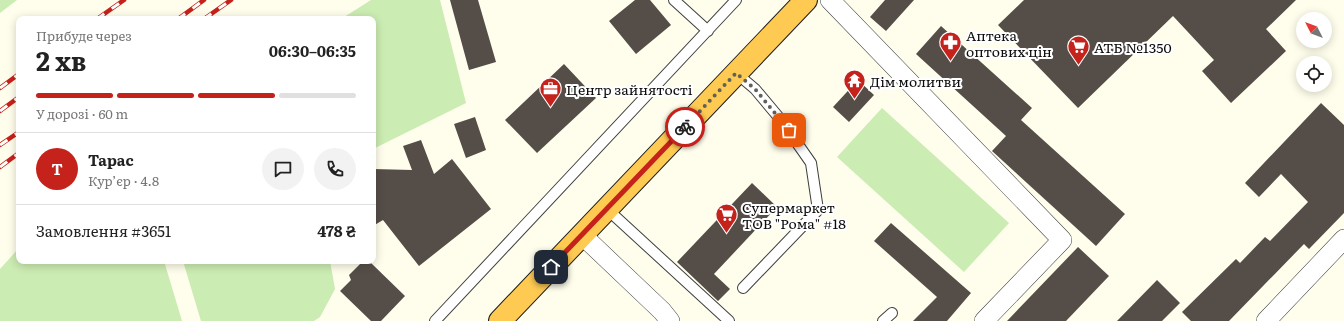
<!DOCTYPE html>
<html lang="uk">
<meta charset="utf-8">
<style>
:root{--surface:#fff;--page:#f2f2f2;--text:#222;--muted:#767676;--line:#e0e0e0;--accent:#c5221b}
body{margin:0;font-family:Literata,serif;background:var(--page);color:var(--text);height:100vh;display:flex;flex-direction:column;font-size:15px;white-space:nowrap}
*{box-sizing:border-box;margin:0}
p{font-size:13px;color:var(--muted)}
.icon{flex:none;width:22px;height:22px;fill:none;stroke:currentColor;stroke-width:2;stroke-linecap:round;stroke-linejoin:round}
.map{position:relative;flex:1;overflow:hidden}
.drawer{position:absolute;left:16px;top:16px;width:360px;height:248px;display:flex;flex-direction:column;background:var(--surface);border-radius:8px;box-shadow:0 2px 10px #0003}
.drawer>*{flex:none}
.needle{width:26px;rotate:312deg}
.buttons{position:absolute;left:1296px;top:12px;display:grid;gap:8px}
.buttons a{display:grid;place-items:center;width:36px;height:36px;border-radius:50%;background:var(--surface);box-shadow:0 2px 10px #0003;font-size:20px}
.pin{position:absolute;display:grid;place-items:center;width:34px;height:34px;color:#fff;margin:-17px;border-radius:8px;box-shadow:0 2px 6px #0006}
.courier{position:absolute;display:grid;place-items:center;width:40px;height:40px;margin:-20px;border:3px solid #c5221b;border-radius:50%;background:#fff;color:#222;box-shadow:0 1px 5px #0007}
.summary em{font-style:normal;font-weight:700}
.summary div{display:flex;flex-direction:column-reverse}
.summary{display:flex;align-items:center;justify-content:space-between;height:68px;padding:0 20px}
h1{font-size:26px;font-weight:700;line-height:30px}
.bar{display:grid;grid-template-columns:repeat(4,1fr);gap:6px 4px;align-content:center;height:48px;padding:0 20px}
.bar i{height:5px;border-radius:3px;background:var(--line)}
.bar .on{background:var(--accent)}
.bar p{grid-column:span 4}
.line{display:flex;align-items:center;gap:10px;padding:0 20px;border-top:1px solid var(--line)}
.line div{flex:1}
.round{display:grid;place-items:center;flex:none;width:42px;height:42px;border-radius:21px;background:var(--page)}
.map>svg:first-child{display:block}
</style>
<div class="map">
<svg width="1344" height="321" viewBox="0 0 1344 321">
<rect width="100%" height="100%" fill="#fffdeb"/>
<path fill="#cbecb2" d="M0,0h17l-17,13z
M371,0h69l26,103 -93,46v-130h-32z
M882,108l127,115 -45,49 -127,-115z
M19,248v13h145l18,60h-182v-52z
M183,261h147l5,28 -15,28 -6,4h-113z"/>
<path fill="#554e48" d="M450,0h28l18,62 -27,8z
M635,0h15l21,25 -35,29 -27,-33z
M885,0h29l-28,31 -16,-14z
M1024,0h272l-30,29 20,22 -55,52 -29,-32 12,-11 -41,-44 -95,92 -80,-83z
M941,26l91,82 -11,12 104,94 -29,32 -104,-95 14,-15 -90,-82z
M564,64l32,34 -59,55 -32,-33z
M858,80l16,15 -25,27 -16,-15z
M1321,103l23,22v88l-35,36 -5,-5 -75,77h-38l-9,-9 54,-53 4,4 25,-26 5,4 38,-39 -27,-28 -22,23 -14,-14z
M475,117l11,33 -20,8 -12,-34z
M421,140l13,34 18,-15 39,50 -72,57 -36,-46 -10,6v-57l39,1 -9,-24z
M752,183l25,24 -63,67 16,15 -12,12 -41,-39z
M891,223l80,70 -24,28h-34l24,-24 -63,-56z
M1078,247l31,29 -43,45h-59z
M363,261h6l36,35 -24,25h-10l-31,-30 11,-11 -2,-5z
M1157,280l23,23 -18,18h-45z"/>
<g fill="none" stroke-linecap="round" stroke-linejoin="round">
<defs>
<path id="service" d="M674,0l34,31
M736,73l19,16 26,31 30,43 7,47 -75,78
M607,209l122,112
M435,321l301,-321
M883,321l9,-8"/>
<path id="minor" d="M830,0l232,240 -78,81
M582,235l80,76 8,10
M1266,321l78,-82"/>
<path id="trunk" d="M500,321l306,-321"/>
</defs>
<use href="#service" stroke="#3f3f3f" stroke-width="12"/>
<use href="#minor" stroke="#3f3f3f" stroke-width="20"/>
<use href="#trunk" stroke="#1d1d1d" stroke-width="24"/>
<use href="#service" stroke="#fff" stroke-width="10"/>
<use href="#minor" stroke="#fff" stroke-width="19"/>
<use href="#trunk" stroke="#ffca52" stroke-width="22"/>
<defs>
<path id="rail" d="M97,19l27,-19
M178,19l26,-19
M204,19l27,-19
M0,88l19,-14
M0,111l19,-14
M0,145l19,-13
M0,167l19,-14"/>
</defs>
<use href="#rail" stroke="#c5221b" stroke-width="4.5"/>
<use href="#rail" stroke="#fff" stroke-width="3" stroke-dasharray="9" stroke-linecap="butt"/>
</g>
<g fill="none" stroke-linecap="round" stroke-linejoin="round">
<path stroke="#61605a" stroke-width="4" stroke-dasharray="0 7.2" d="M685,127l51,-54 19,16 34,41"/>
<path stroke="#c5221b" stroke-width="5" d="M551,267l134,-140"/>
</g>
<defs>
<symbol id="pharmacy-pin" viewBox="-11 -11 22 30"><path d="M0 17L-7.5 6A9.5 9.5 0 1 1 7.5 6Z" fill="#c5221b" stroke="#fff"/><path d="M-2-6h4v4h4v4h-4v4h-4v-4h-4v-4h4Z" fill="#fff"/></symbol>
<symbol id="supermarket-pin" viewBox="-11 -11 22 30"><path d="M0 17L-7.5 6A9.5 9.5 0 1 1 7.5 6Z" fill="#c5221b" stroke="#fff"/><path d="M-6-5.5h2.5l.6 2H6L4.5 2H-2.5L-4.4-4H-6ZM-1.5 3.2a1.3 1.3 0 1 0 .1 0ZM3 3.2a1.3 1.3 0 1 0 .1 0Z" fill="#fff"/></symbol>
<symbol id="temple-pin" viewBox="-11 -11 22 30"><path d="M0 17L-7.5 6A9.5 9.5 0 1 1 7.5 6Z" fill="#c5221b" stroke="#fff"/><path d="M0-6L5-2H3V0L6.5 2.5H4V6H1.5V3h-3V6H-4V2.5H-6.5L-3 0V-2H-5Z" fill="#fff"/></symbol>
<symbol id="office-pin" viewBox="-11 -11 22 30"><path d="M0 17L-7.5 6A9.5 9.5 0 1 1 7.5 6Z" fill="#c5221b" stroke="#fff"/><path d="M-6-3h4V-5.5h4V-3h4V5H-6ZM-1-4.5V-3h2v-1.5ZM-6 0V1H6V0Z" fill="#fff"/></symbol>
</defs>
<g fill-rule="evenodd">
<use href="#pharmacy-pin" x="938" y="30" width="25" height="34"/>
<use href="#supermarket-pin" x="1066" y="34" width="25" height="34"/>
<use href="#temple-pin" x="842" y="68" width="25" height="34"/>
<use href="#office-pin" x="538" y="76" width="25" height="34"/>
<use href="#supermarket-pin" x="714" y="202" width="25" height="34"/>
</g>
<g text-anchor="middle" dominant-baseline="central" stroke-width="4" stroke-linejoin="round" paint-order="stroke">
<g font-size="14" fill="#0c0c0c" stroke="#fff" text-anchor="start">
<text x="966" y="35">Аптека<tspan x="966" dy="16">оптових цін</tspan></text>
<text x="1094" y="47">АТБ №1350</text>
<text x="870" y="81">Дім молитви</text>
<text x="566" y="89">Центр зайнятості</text>
<text x="742" y="207">Супермаркет<tspan x="742" dy="16">ТОВ "Рома" #18</tspan></text>
</g>
</g>
</svg>
<div class="buttons">
<a><svg class="needle" viewBox="-14 -14 28 28"><path d="M0-13l5 13h-10z" fill="#e53935"/><path d="M0 13l5-13h-10z" fill="#767676"/></svg></a>
<a><svg class="icon" aria-label="locate" viewBox="0 0 24 24"><circle cx="12" cy="12" r="6"/><path d="M12 2v4M12 18v4M2 12h4M18 12h4"/></svg></a>
</div>
<div class="pin" style="left:789px;top:130px;background:#ea580c"><svg class="icon" aria-label="bag" viewBox="0 0 24 24"><path d="M5 8h14l-1 12H6zM9 8a3 3 0 0 1 6 0"/></svg></div>
<div class="pin" style="left:551px;top:267px;background:#1f2937"><svg class="icon" aria-label="home" viewBox="0 0 24 24"><path d="M3 11l9-7 9 7M6 9v11h12V9"/></svg></div>
<div class="courier" style="left:685px;top:127px"><svg class="icon" aria-label="bike" viewBox="0 0 24 24"><circle cx="6" cy="16" r="4"/><circle cx="18" cy="16" r="4"/><path d="M6 16l4-8h5l3 8M10 8l3 8H6M13 5h3"/></svg></div>
<section class="drawer">
<div class="summary"><div><h1>2 хв</h1><p>Прибуде через</p></div><em>06:30–06:35</em></div>
<div class="bar"><i class="on"></i><i class="on"></i><i class="on"></i><i></i><p>У дорозі · 60 m</p></div>
<div class="line" style="height:72px"><b class="round" style="background:var(--accent);color:#fff">Т</b><div><b>Тарас</b><p>Кур’єр · 4.8</p></div><a class="round"><svg class="icon" aria-label="chat" viewBox="0 0 24 24"><path d="M4 5h16v11H9l-5 4z"/></svg></a><a class="round"><svg class="icon" aria-label="phone" viewBox="0 0 24 24"><path d="M5 4h4l2 5-3 2q2 4 5 5l2-3 5 2v4C11 20 4 13 5 4z"/></svg></a></div>
<div class="line" style="height:52px"><div>Замовлення #3651</div><b>478 ₴</b></div>
</section>
</div>
